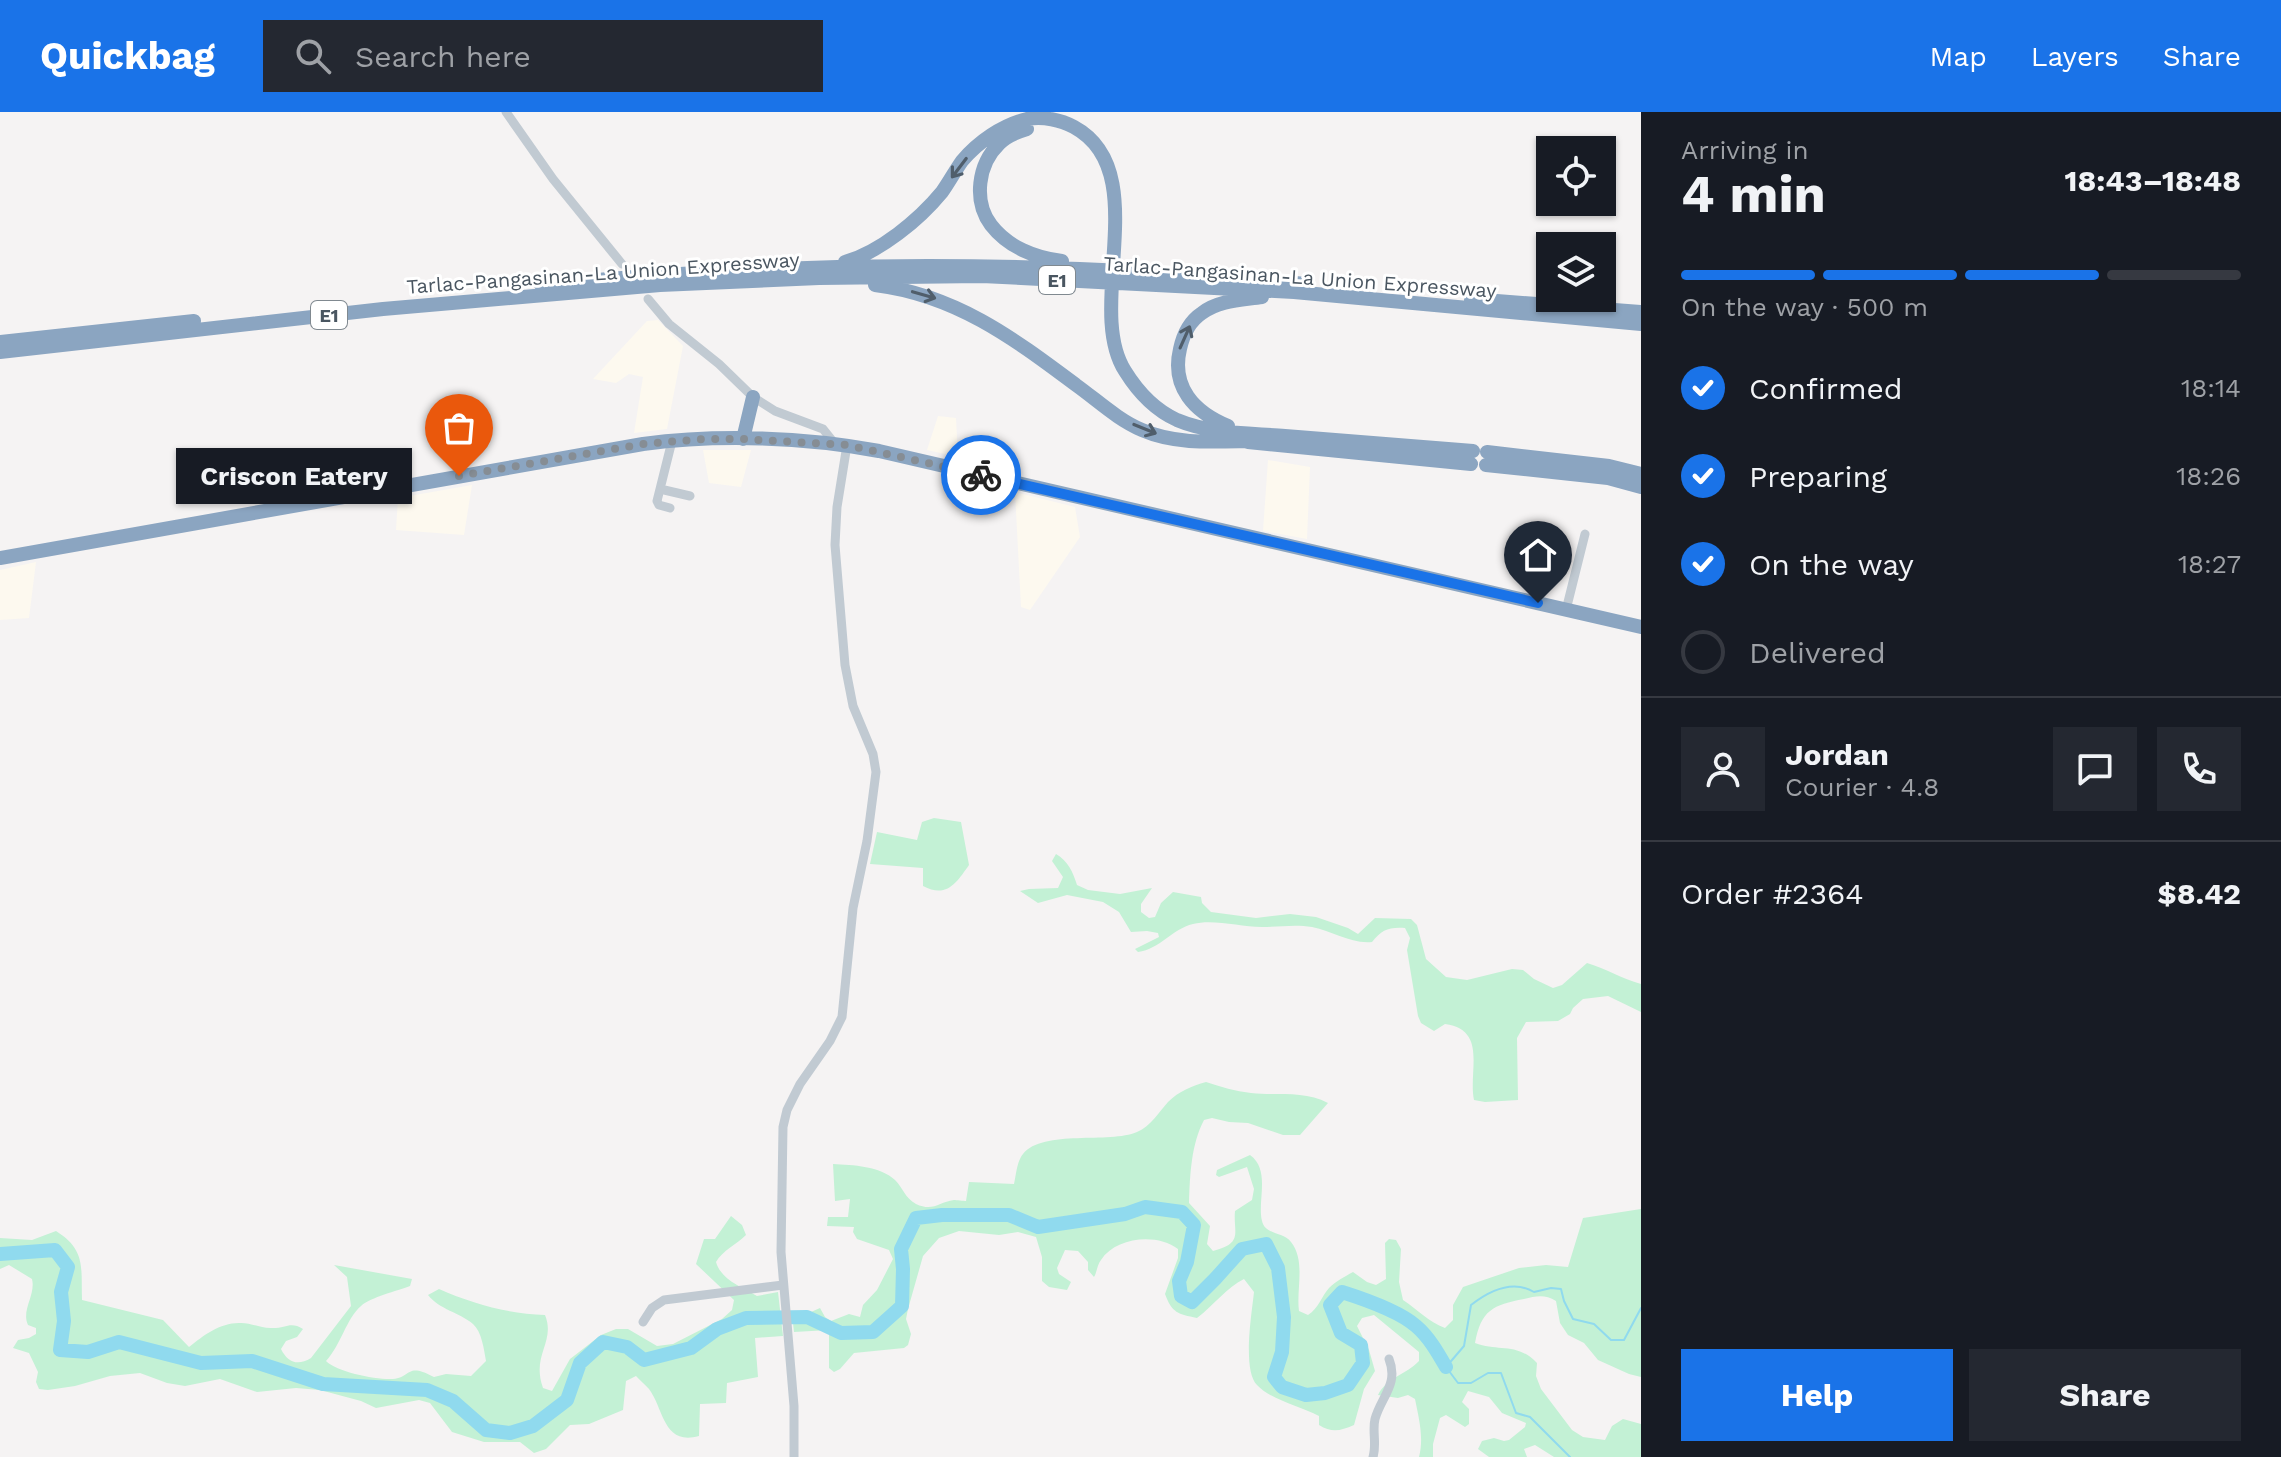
<!DOCTYPE html>
<meta charset="utf-8">
<style>
:root{--surface:#171b24;--page:#242831;--text:#f1f3f6;--muted:#9ea1a6;--line:#363941;--accent:#1a73e8}
body{margin:0;font-family:"Work Sans",sans-serif;background:var(--page);color:var(--text);height:100vh;display:flex;flex-direction:column;font-size:30px;white-space:nowrap}
*{box-sizing:border-box;margin:0}
p{font-size:26px;color:var(--muted)}
.icon{flex:none;width:44px;height:44px;fill:none;stroke:currentColor;stroke-width:2;stroke-linecap:round;stroke-linejoin:round}
.map{position:relative;flex:1;overflow:hidden}
.sheet{display:flex;flex-direction:column;background:var(--surface);width:640px}
.sheet>*{flex:none}
.controls{position:absolute;left:1536px;top:24px;display:grid;gap:16px}
.controls a{display:grid;place-items:center;width:80px;height:80px;border-radius:0px;background:var(--surface);box-shadow:0 2px 6px #0004;font-size:40px}
.pin{position:absolute;display:grid;place-items:center;width:68px;height:68px;color:#fff;margin:-82px -34px;border-radius:50% 50% 50% 0;rotate:-45deg;box-shadow:0 0 8px #0007}
.pin .icon{rotate:45deg}
.courier{position:absolute;display:grid;place-items:center;width:80px;height:80px;margin:-40px;border:6px solid #1a73e8;border-radius:50%;background:#fff;color:#222;box-shadow:0 2px 10px #0007}
.bubble{position:absolute;height:56px;border-radius:0px;background:var(--surface);box-shadow:0 2px 6px #0004;font-size:26px;font-weight:700;line-height:56px;text-align:center}
.overview em{font-style:normal;font-weight:700}
.overview div{display:flex;flex-direction:column-reverse}
.overview{display:flex;align-items:center;justify-content:space-between;height:136px;padding:0 40px}
h1{font-size:52px;font-weight:700;line-height:60px}
.bar{display:grid;grid-template-columns:repeat(4,1fr);gap:12px 8px;align-content:center;height:96px;padding:0 40px}
.bar i{height:10px;border-radius:6px;background:var(--line)}
.bar .current{background:var(--accent)}
.bar p{grid-column:span 4}
.line{display:flex;align-items:center;gap:20px;padding:0 40px;border-top:2px solid var(--line)}
.line div{flex:1}
.round{display:grid;place-items:center;flex:none;width:84px;height:84px;border-radius:0px;background:var(--page)}
ol{padding:0 40px;list-style:none}
li{display:flex;align-items:center;gap:24px;height:88px}
li p{margin-inline-start:auto}
li .icon{padding:8px;border-radius:50%;background:var(--accent);color:#fff;stroke-width:4}
li:last-child{color:var(--muted)}
li i{width:44px;height:44px;border:4px solid var(--line);border-radius:50%}
.action{display:flex;gap:16px;margin-top:auto;padding:16px 40px}
.action a{flex:1;height:92px;border-radius:0px;background:var(--accent);color:#fff;font-size:32px;font-weight:700;line-height:92px;text-align:center}
.action a+a{background:var(--page);color:var(--text)}
header{display:flex;align-items:center;gap:48px;box-sizing:border-box;height:112px;padding:0 40px;background:var(--accent);color:#fff}
header strong{font-size:38px}
nav{display:flex;gap:44px;margin-inline-start:auto;font-size:28px}
.search{width:560px;height:72px;background:var(--page);display:flex;align-items:center;gap:20px;box-sizing:border-box;padding:0 28px;border-radius:0px;color:var(--muted);font-size:30px}
main{display:flex;flex:1;min-height:0}
.map>svg:first-child{display:block}
</style>
<header>
<strong>Quickbag</strong>
<div class="search"><svg class="icon" aria-label="search" viewBox="0 0 24 24"><circle cx="10" cy="10" r="6"/><path d="M15 15l6 6"/></svg>Search here</div>
<nav><a>Map</a><a>Layers</a><a>Share</a></nav>
</header>
<main>
<div class="map">
<svg width="1641" height="1345" viewBox="0 0 1641 1345">
<rect width="100%" height="100%" fill="#f5f3f3"/>
<path fill="#fdf9ef" d="M658,208l25,26 -16,83 -33,4 9,-56 -14,-3 -13,9 -23,-4 54,-58z
M938,304l18,2 2,39 -31,-7z
M703,338h48l-10,37 -32,-4z
M1268,348l42,7 -3,72 -44,-8z
M472,373l-8,50 -68,-5 2,-32z
M1015,380l60,15 5,30 -50,73 -9,-3z
M36,450l-7,56 -29,2v-50z"/>
<path fill="#c3f1d5" d="M934,706l27,4 8,43c-12,17 -22,34 -46,21v-18l-53,-4 7,-32 40,8 5,-18z
M1056,742c12,7 17,18 21,31l11,5 32,4 32,-6 -11,16v8l8,6 6,-1 6,-14 12,-11 28,5 1,6 9,9 45,6 34,-4 26,3 32,11 10,6 17,-16 36,1 6,6 9,34 20,18 21,3 45,-11 11,1 11,9 19,9 9,-3 25,-22c18,5 35,16 54,21v28l-33,-16 -25,3 -10,9 -3,6 -12,7 -32,1 -9,16 1,62 -33,2 -11,-2c-6,-29 14,-70 -29,-76l-11,7 -13,-8 -3,-7 -11,-66 3,-12 -5,-10c-17,-1 -23,2 -33,14 -22,2 -39,-11 -60,-15 -17,-3 -33,0 -50,0 -22,0 -48,-8 -69,-3 -21,5 -33,25 -55,28l-3,-3 24,-12 -1,-4 -11,-2 -16,1 -12,-20 -16,-10 -36,-7 -29,8 -18,-12 9,-2 29,-1 5,-11 -11,-16z
M1206,970c15,5 29,9 45,11 26,3 53,-3 77,10l-28,32h-17l-35,-12 -19,-1 -17,-4 -8,2c-13,25 -14,55 -15,83l21,23 -3,18 6,7c31,-8 20,-18 22,-40l17,-11 2,-11 -7,-22 -28,10 -3,-2 1,-5 33,-15c21,15 7,46 12,66 3,14 22,11 29,21 15,19 5,47 8,69l9,4c11,-7 13,-18 21,-27 7,-7 15,-11 24,-16l14,10 9,3 10,-6 -1,-36 4,-4 7,1 5,9 -2,33 4,18c15,10 26,22 42,28l8,-8v-15l10,-18 56,-19 27,-3 22,2 15,-49 58,-9v168l-12,-3 -31,-14 -14,-17 -16,-8 -8,-12 -4,-22c-11,-7 -20,-5 -32,-2 -31,6 -43,11 -49,44 24,9 42,-1 62,20l-1,13 5,13 31,41 11,7 22,3 7,-14 11,-7 18,5v33h-87l-19,-12 -11,4 3,8h-38l-11,-8 4,-8 12,-3 10,3 5,-1 16,-13 1,-4 -24,-10 -13,-16 -21,-6 -6,11 7,7v15l-4,3 -19,-12 -6,3 -7,26v13h-14c5,-19 0,-38 -4,-58l-7,-4 -10,3 -20,-3c8,-17 29,-21 41,-34v-9l-45,-37 -12,3 -5,8 12,24 6,21 -11,18 -10,36c-14,6 -22,8 -35,0v-9c-19,-10 -48,-16 -62,-31 -15,-15 -5,-73 -3,-93l-10,-13c-17,8 -30,26 -47,39 -19,-4 -25,-5 -32,-24l13,-36v-9c-21,-16 -62,-12 -77,11 -4,5 -4,12 -7,17l-6,-7v-8l-10,-11 -13,-1 -8,18 2,6 12,8 -4,8 -18,-3 -7,-6v-24l-6,-20 -18,-5 -19,3 -40,-4 -20,7 -16,18 -15,53 -2,10 5,15 -3,11 -4,3 -50,5 -14,16 -6,3 -5,-4v-38l-35,2 -2,-18 19,-2 9,-4 5,9 6,4 18,-7 11,3 3,-12 14,-15 16,-31 -4,-9 -32,-11 -4,-7 1,-5 -27,-1 1,-9h20l2,-18 -15,2 -2,-37c20,1 47,2 62,16 8,8 10,18 21,24 17,8 23,-2 38,-4 2,0 10,1 12,1l3,-19 45,2c2,-9 3,-23 9,-30 20,-25 87,-10 114,-22 14,-6 22,-20 31,-30 11,-11 24,-16 38,-20z
M731,1104l11,9 4,10c-10,10 -23,15 -30,27 5,18 26,25 41,34l21,-4 5,44 -28,2 3,39 -31,6 -1,20 -26,1 -1,32c-36,10 -35,-27 -50,-47 -4,-4 -9,-9 -13,-13l-10,5 -3,29 -34,14 -19,1 -24,24 -12,4 -14,-11h-36l-32,-10 -22,-29 -11,-3 -43,8 -15,-7 -41,-11 -24,-2 -39,4 -37,-13 -35,7 -18,-3 -27,-10 -30,3 -35,10 -27,4 -9,-1 -3,-7 2,-10 -9,-19 -16,-5 5,-8 11,-2 7,-4v-6l-8,-3c-7,-15 8,-30 4,-46l-23,-14 -9,4v-31l32,2 24,-9c30,19 25,36 26,69l81,20 26,27c15,-12 32,-25 52,-24 11,0 21,6 32,5 13,0 18,-7 30,1l-6,8 -11,4 -5,8c7,14 17,17 30,9l40,-52 -4,-29 -13,-12 78,14 -2,7c-13,5 -39,11 -49,20 -15,13 -20,39 -35,55 11,11 50,19 67,18 19,-2 13,-17 41,-2l12,-3 25,2 15,-15c-2,-11 -4,-29 -13,-37 -14,-12 -33,-14 -45,-29l11,-6c34,15 70,25 106,26 11,27 -14,40 -2,73l9,3 18,-32 31,-24 15,-6h12l29,17 16,-2 49,-25 10,-9 2,-10 -38,-36 8,-25h11z"/>
<g fill="none" stroke-linecap="round" stroke-linejoin="round">
<path stroke="#90daee" stroke-width="2" d="M1570,1345l-40,-40 -14,-4 -15,-40h-13l-17,10h-13l-12,-16 18,-21 7,-41c18,-14 41,-26 63,-13l17,-4 10,1 3,12 9,18 21,5 17,16h13l17,-32"/>
<path stroke="#90daee" stroke-width="14" d="M0,1142l55,-4 13,17 -7,25 3,29 -4,29 28,2 31,-10 82,21 51,-2 71,23 104,6 26,11 33,29 24,3 23,-7 34,-26 13,-37 23,-21 24,5 17,13 47,-12 26,-19 29,-11 61,-1 34,16 32,-1 29,-26 1,-37 -2,-20 15,-31 26,-3h67l29,12 87,-13 20,-7 37,5 12,13 -7,37 -8,19 2,15 11,6 23,-23 27,-30 24,-5 12,24 6,49 -2,35 -8,25 8,10 24,8 19,-2 23,-8 15,-22 -2,-18 -20,-12 -11,-28 12,-13c22,7 57,19 74,34 13,11 22,27 30,41"/>
<path stroke="#c1cad2" stroke-width="9" d="M506,0l47,67 69,85
M648,187l21,25 50,40 34,33 22,14 48,18 12,15
M660,377l30,7
M670,396l-11,-3 -2,-4 15,-60
M1566,498l19,-76
M643,1210l9,-14 12,-8 119,-15
M794,1345v-51l-13,-154 2,-125 4,-17 13,-26 30,-43 12,-24 11,-109 14,-67 9,-69 -3,-18 -20,-48 -8,-41 -10,-120 2,-38 10,-62
M1373,1345c4,-13 -1,-26 2,-38 6,-22 24,-35 14,-60"/>
<path stroke="#8ba5c1" stroke-width="14" d="M1027,17c-10,3 -21,7 -28,15 -21,20 -26,57 -8,81 17,22 44,33 71,36
M845,150c35,-10 74,-42 97,-70 7,-10 13,-21 20,-31 16,-19 40,-36 65,-42 16,-3 34,1 47,8 81,44 10,180 51,244 13,21 30,39 52,49 33,14 73,13 108,16 63,5 125,10 188,15
M541,173c255,-25 511,-25 766,-1
M875,173c81,10 138,53 201,100 21,15 42,35 66,45 32,14 68,12 103,11
M1471,187l170,13
M0,230l194,-21
M0,240l383,-43 277,-24 159,-7 163,-2 312,16 347,32
M1228,314c-34,-14 -57,-39 -48,-77 3,-14 10,-28 22,-36 17,-13 40,-13 60,-16
M743,327l10,-42
M1248,330l223,22
M1487,340l122,14 32,8
M1486,353l122,13 33,9
M0,446l643,-114c76,-10 161,-7 236,7l762,176"/>
</g>
<defs><path id="oneway-shaft" d="M-6 0H5M1.5-3L5.5 0L1.5 3" fill="none" stroke-width="1.6" stroke-linecap="round" stroke-linejoin="round" transform="scale(2)"/></defs>
<g stroke="#505e6b">
<use href="#oneway-shaft" transform="translate(959 56) rotate(127)"/>
<use href="#oneway-shaft" transform="translate(924 183) rotate(16)"/>
<use href="#oneway-shaft" transform="translate(1185 225) rotate(-66)"/>
<use href="#oneway-shaft" transform="translate(1145 317) rotate(22)"/>
</g>
<g fill="none" stroke-linecap="round" stroke-linejoin="round">
<path stroke="#868d94" stroke-width="8" stroke-dasharray="0 14.4" d="M459,364l184,-32 60,-5h40l104,6 134,30"/>
<path stroke="#1a73e8" stroke-width="10" d="M981,363l557,128"/>
</g>
<g text-anchor="middle" dominant-baseline="central" stroke-width="6" stroke-linejoin="round" paint-order="stroke">
<g fill="#fff" stroke="#808990" stroke-width="2">
<rect x="1039" y="154" width="36" height="28" rx="6"/>
<rect x="311" y="189" width="36" height="28" rx="6"/>
</g>
<g font-size="18" font-weight="bold" fill="#4a5661">
<text x="1057" y="168">E1</text>
<text x="329" y="203">E1</text>
</g>
<g font-size="20" fill="#4a5661" stroke="#fff">
<text transform="translate(603 161) rotate(-4)">Tarlac-Pangasinan-La Union Expressway</text>
<text transform="translate(1300 165) rotate(4)">Tarlac-Pangasinan-La Union Expressway</text>
</g>
</g>
</svg>
<div class="controls">
<a><svg class="icon" aria-label="locate" viewBox="0 0 24 24"><circle cx="12" cy="12" r="6"/><path d="M12 2v4M12 18v4M2 12h4M18 12h4"/></svg></a>
<a><svg class="icon" aria-label="layers" viewBox="0 0 24 24"><path d="M12 4l9 5-9 5-9-5zM3 14l9 5 9-5"/></svg></a>
</div>
<div class="pin" style="left:459px;top:364px;background:#ea580c"><svg class="icon" aria-label="bag" viewBox="0 0 24 24"><path d="M5 8h14l-1 12H6zM9 8a3 3 0 0 1 6 0"/></svg></div>
<div class="pin" style="left:1538px;top:491px;background:#1f2937"><svg class="icon" aria-label="home" viewBox="0 0 24 24"><path d="M3 11l9-7 9 7M6 9v11h12V9"/></svg></div>
<div class="courier" style="left:981px;top:363px"><svg class="icon" aria-label="bike" viewBox="0 0 24 24"><circle cx="6" cy="16" r="4"/><circle cx="18" cy="16" r="4"/><path d="M6 16l4-8h5l3 8M10 8l3 8H6M13 5h3"/></svg></div>
<div class="bubble" style="left:176px;top:336px;width:236px">Criscon Eatery</div>
</div>
<section class="sheet">
<div class="overview"><div><h1>4 min</h1><p>Arriving in</p></div><em>18:43–18:48</em></div>
<div class="bar"><i class="current"></i><i class="current"></i><i class="current"></i><i></i><p>On the way · 500 m</p></div>
<ol>
<li><svg class="icon" aria-label="check" viewBox="0 0 24 24"><path d="M5 12l5 5 9-10"/></svg>Confirmed<p>18:14</p></li>
<li><svg class="icon" aria-label="check" viewBox="0 0 24 24"><path d="M5 12l5 5 9-10"/></svg>Preparing<p>18:26</p></li>
<li><svg class="icon" aria-label="check" viewBox="0 0 24 24"><path d="M5 12l5 5 9-10"/></svg>On the way<p>18:27</p></li>
<li><i></i>Delivered</li>
</ol>
<div class="line" style="height:144px"><a class="round"><svg class="icon" aria-label="person" viewBox="0 0 24 24"><circle cx="12" cy="8" r="4"/><path d="M4 21q1-7 8-7t8 7"/></svg></a><div><b>Jordan</b><p>Courier · 4.8</p></div><a class="round"><svg class="icon" aria-label="chat" viewBox="0 0 24 24"><path d="M4 5h16v11H9l-5 4z"/></svg></a><a class="round"><svg class="icon" aria-label="phone" viewBox="0 0 24 24"><path d="M5 4h4l2 5-3 2q2 4 5 5l2-3 5 2v4C11 20 4 13 5 4z"/></svg></a></div>
<div class="line" style="height:104px"><div>Order #2364</div><b>$8.42</b></div>
<div class="action"><a>Help</a><a>Share</a></div>
</section>
</main>
